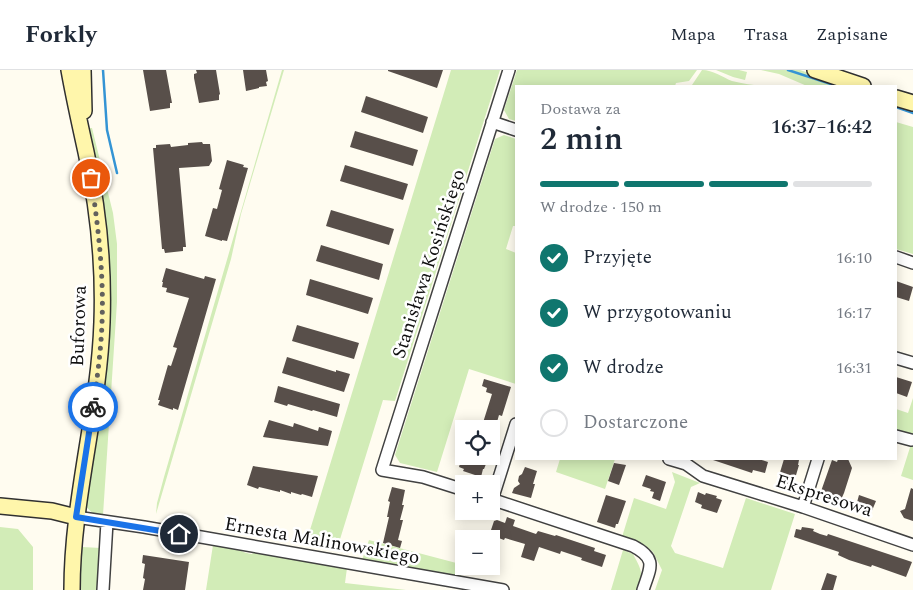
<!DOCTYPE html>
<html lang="pl">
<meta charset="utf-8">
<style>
:root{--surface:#fff;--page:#f6f6f7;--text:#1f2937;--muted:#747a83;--line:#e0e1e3;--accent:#0f766e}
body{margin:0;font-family:Spectral,serif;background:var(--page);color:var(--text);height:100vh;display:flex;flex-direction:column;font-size:19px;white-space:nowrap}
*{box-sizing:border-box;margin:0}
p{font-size:16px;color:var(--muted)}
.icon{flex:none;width:28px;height:28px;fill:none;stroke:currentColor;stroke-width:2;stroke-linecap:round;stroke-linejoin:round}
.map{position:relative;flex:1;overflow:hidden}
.sheet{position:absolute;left:515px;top:15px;width:382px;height:375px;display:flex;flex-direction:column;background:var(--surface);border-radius:0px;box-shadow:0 2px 12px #0003}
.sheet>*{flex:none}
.controls{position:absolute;left:455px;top:350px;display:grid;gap:10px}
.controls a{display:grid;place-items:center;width:45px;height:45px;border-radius:0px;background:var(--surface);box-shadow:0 2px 12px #0003;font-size:25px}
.pin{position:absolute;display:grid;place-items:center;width:42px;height:42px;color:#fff;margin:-21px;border:2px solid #fff;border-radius:50%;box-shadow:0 1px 5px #0007}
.courier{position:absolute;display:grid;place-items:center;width:50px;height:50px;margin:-25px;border:4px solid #1a73e8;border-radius:50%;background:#fff;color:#222;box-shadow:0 1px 6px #0007}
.summary em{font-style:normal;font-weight:600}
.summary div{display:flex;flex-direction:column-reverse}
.summary{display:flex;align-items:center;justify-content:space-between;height:85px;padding:0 25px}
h1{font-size:32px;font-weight:600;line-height:38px}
.bar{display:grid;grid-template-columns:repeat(4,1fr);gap:8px 5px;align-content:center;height:60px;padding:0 25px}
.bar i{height:6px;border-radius:4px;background:var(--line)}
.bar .selected{background:var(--accent)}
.bar p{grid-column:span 4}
ol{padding:0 25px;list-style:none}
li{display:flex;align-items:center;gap:15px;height:55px}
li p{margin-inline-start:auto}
li .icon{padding:5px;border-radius:50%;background:var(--accent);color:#fff;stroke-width:4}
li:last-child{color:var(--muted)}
li i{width:28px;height:28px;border:2px solid var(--line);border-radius:50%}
header{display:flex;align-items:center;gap:30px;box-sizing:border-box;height:70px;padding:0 25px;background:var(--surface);border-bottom:1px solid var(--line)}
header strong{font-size:24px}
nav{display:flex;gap:28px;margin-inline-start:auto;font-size:18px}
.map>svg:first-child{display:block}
</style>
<header>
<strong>Forkly</strong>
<nav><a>Mapa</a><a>Trasa</a><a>Zapisane</a></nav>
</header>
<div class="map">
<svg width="913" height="520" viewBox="0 0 913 520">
<rect width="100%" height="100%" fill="#fffcf0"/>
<path fill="#d2ecb7" d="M282,0h2l-43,144 -10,45 -75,255 1,-11 7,-26z
M451,0h49l-105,331 -12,-1 -46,149 -31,-6z
M517,0h180l-8,11 -13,2 -1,3h-159v35l-7,-2 -5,-9z
M702,0c11,0 20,7 30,11 15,4 30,5 45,5h-84l-1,-1z
M716,0h23l8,2 -2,8 -12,-3z
M761,0h39l47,16h-40l-28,-12z
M896,52l17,5v127l-17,-5z
M90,58h2l21,85 4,31v58l-14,213c-9,0 -12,-2 -17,-9l12,-79 4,-34 -5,-213z
M504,65l12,4v87h-3l-7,23 10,4v131l-47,-15 -32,103 -37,-9 -5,-8 100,-316z
M913,328v38l-17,-5v-22l12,4z
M912,371h1v39l-12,-4z
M560,389h55l-10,30 -49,-17z
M672,402l28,11 -9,4 -20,59 4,7 48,15 23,-70 49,16 -24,76h-116l7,-20 -9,-18 -7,-6 -24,-9 12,-39 32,11 9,-27z
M0,457l18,2 15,18v43h-33z
M369,470l95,25 1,1 -5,12 -98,-18z
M213,475l27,5c4,3 7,3 12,4l2,-2 93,16 -2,15 61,7h-200z
M82,477l19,1 -3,42h-19z
M623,480l10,4c8,15 11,19 5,36h-27z"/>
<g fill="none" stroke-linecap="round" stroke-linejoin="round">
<path stroke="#3494d4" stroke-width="2.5" d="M103,0l4,60 10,43
M788,0l49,16
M896,37l17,6"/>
</g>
<path fill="#584f4a" d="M143,0h23l6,33h-2v5l-20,3z
M196,0h20l4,24 -1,1v5l-20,3 -5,-25v-4l3,-1z
M243,0h23l2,11 -2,1 1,4 -8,1v1l-13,3z
M388,0h55l-6,18 -49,-17z
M366,26l62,21 -5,16 -62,-21z
M355,61l63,19 -5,16 -63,-19z
M202,72l1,2h7l2,17 -3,5 -30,2 7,79h-3v4l-18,2 -1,-4h-2l-9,-101h3v-3l14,-1 1,3 17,-2v-2z
M227,90l17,5 -1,2 5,1 -21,73 -5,-1v1l-17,-5 8,-28 4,1 5,-19 -3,-1z
M345,95l63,19 -5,16 -63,-19z
M331,140l63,19 -5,16 -63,-19z
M321,175l62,19 -4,16 -63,-19z
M166,198l38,11 1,-3 11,3 -38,131 -5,-2v2l-15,-5 2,-5h-2l10,-35 3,1 6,-18 -4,-1 16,-49 -23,-6 1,-4 -5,-1 1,-5h-1z
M310,209l63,19 -5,16 -62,-19z
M896,211l17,6 -4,14 -13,-4z
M297,255l62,18 -5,16 -62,-18z
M287,287l49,15v-2l14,4 -6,18 -62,-19z
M896,307l16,5 -5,15 -11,-4z
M484,309l27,8 -9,29 -3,-1 -4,14h-14l11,-35 -6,-2 1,-4 -5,-2z
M278,316l62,18 -3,13 -24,-7 -1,1 -24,-7 -1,2 -13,-4z
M269,350l24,7 1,-4 24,8 1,-4 13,4 -4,15 -65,-9z
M462,386h19l7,3 -4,10h-1l-2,8 -18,-6 1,-2 -5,-2z
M713,389h46l9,3 -3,11 -12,-3 -1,3 -39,-13z
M784,389h10l5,1 -1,5h1l-5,17h-2l-1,4 -13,-4 1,-3h-1z
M838,389h10l4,9 -8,25 -5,11 -20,-7 13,-37 5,2z
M614,393l12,2 -7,20 -11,-4z
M253,396l65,10 -6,21 -10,-3 -1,1 -10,-3v2l-11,-4v2l-21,-5 -1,2 -11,-4z
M525,397l12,4 -4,13h2l-4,14 -19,-5 2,-5 6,-4 -2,-3 1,-5 3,-2z
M646,405l20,7 -6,19 -8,-3 2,-6 -4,-1 1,-2 -9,-3z
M392,417l13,3 -3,15h2l-4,15h3l-5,20 4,1 -2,7 -17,-5 6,-26h-2l3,-15 -2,-1z
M911,418l2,1v32l-9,-3 -4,-7 5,-2z
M698,422l7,3 1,-2 11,3 -1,2 6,2 -5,13 -16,-5 1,-3 -7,-3z
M606,425l20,6 -8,23h-2l-1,4 -18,-6z
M859,425l17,6 -5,12 -10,-3 1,-2 -6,-2z
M507,447l8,3 -2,6 23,8 2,-3 17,5 1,-1 39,13 -1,3 12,4 -4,12 -21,-7 1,-2 -21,-7 -1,3 -21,-7 -5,14 -13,-4 4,-13 -20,-6 -1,2 -8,-3v-2l-6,-2 4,-12 3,-1 8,3z
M802,457l7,1 5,1 -1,2 7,3 7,2 1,-2 84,28 -6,15 -34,-12 -1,2 -22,-7 -11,-5 1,-3 -45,-15 2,-8 5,1z
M143,485l46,7 -4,28h-42l2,-11 -2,-1 2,-14 -3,-1z
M827,503l10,3 -4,14h-12z"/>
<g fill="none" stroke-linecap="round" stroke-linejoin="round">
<defs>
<path id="street" d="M492,52l24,8
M896,187l17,6
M896,288l17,5
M896,366l15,4
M669,389l17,5 17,12 100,31 110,38
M464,420l-41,-13 -41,-7 127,-400
M491,429l142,47c25,13 17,22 10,44
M492,430l24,-76
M803,437l15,-48
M76,447l68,10 359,63
M103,520l4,-68"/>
<path id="secondary" d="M69,0c5,28 11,55 17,82 12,55 18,113 16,170 -3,90 -30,177 -30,268
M83,0l1,41
M815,0l48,16
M896,28l17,5
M0,436l52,5 24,6"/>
</defs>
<use href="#street" stroke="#414141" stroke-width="14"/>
<use href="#secondary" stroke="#303030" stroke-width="18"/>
<use href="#street" stroke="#fff" stroke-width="11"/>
<use href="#secondary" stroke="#fff6ab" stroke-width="15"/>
</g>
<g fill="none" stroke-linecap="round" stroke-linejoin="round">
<path stroke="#62615d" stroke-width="5" stroke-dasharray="0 9" d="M91,108c7,48 13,96 11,145 -1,28 -5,56 -9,84"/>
<path stroke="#1a73e8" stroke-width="6" d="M93,337l-17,110 103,17"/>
</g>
<g text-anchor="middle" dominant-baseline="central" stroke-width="5" stroke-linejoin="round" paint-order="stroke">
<g font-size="19" fill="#0e0e0e" stroke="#fff">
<text transform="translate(429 194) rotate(-72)">Stanisława Kosińskiego</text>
<text transform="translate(79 256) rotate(-88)">Buforowa</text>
<text transform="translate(824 426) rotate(18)">Ekspresowa</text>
<text transform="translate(322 471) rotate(10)">Ernesta Malinowskiego</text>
</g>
</g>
</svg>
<div class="controls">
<a><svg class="icon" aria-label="locate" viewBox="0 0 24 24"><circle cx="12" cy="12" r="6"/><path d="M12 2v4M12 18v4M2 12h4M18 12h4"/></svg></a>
<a>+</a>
<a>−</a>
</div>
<div class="pin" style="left:91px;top:108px;background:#ea580c"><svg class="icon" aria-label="bag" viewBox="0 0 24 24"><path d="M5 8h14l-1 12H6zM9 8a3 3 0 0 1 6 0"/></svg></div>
<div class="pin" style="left:179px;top:464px;background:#1f2937"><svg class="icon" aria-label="home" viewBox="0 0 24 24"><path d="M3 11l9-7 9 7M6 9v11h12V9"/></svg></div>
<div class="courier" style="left:93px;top:337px"><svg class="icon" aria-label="bike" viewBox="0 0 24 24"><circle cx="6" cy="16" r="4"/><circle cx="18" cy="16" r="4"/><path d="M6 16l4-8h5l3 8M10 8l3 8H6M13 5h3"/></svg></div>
<section class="sheet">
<div class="summary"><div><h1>2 min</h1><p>Dostawa za</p></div><em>16:37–16:42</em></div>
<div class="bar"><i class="selected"></i><i class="selected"></i><i class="selected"></i><i></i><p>W drodze · 150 m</p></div>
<ol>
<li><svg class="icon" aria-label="check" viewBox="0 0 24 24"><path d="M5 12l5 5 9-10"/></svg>Przyjęte<p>16:10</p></li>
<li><svg class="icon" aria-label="check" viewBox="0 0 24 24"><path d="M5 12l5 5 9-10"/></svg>W przygotowaniu<p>16:17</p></li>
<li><svg class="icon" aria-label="check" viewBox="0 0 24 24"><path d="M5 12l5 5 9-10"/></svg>W drodze<p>16:31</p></li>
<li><i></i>Dostarczone</li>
</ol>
</section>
</div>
